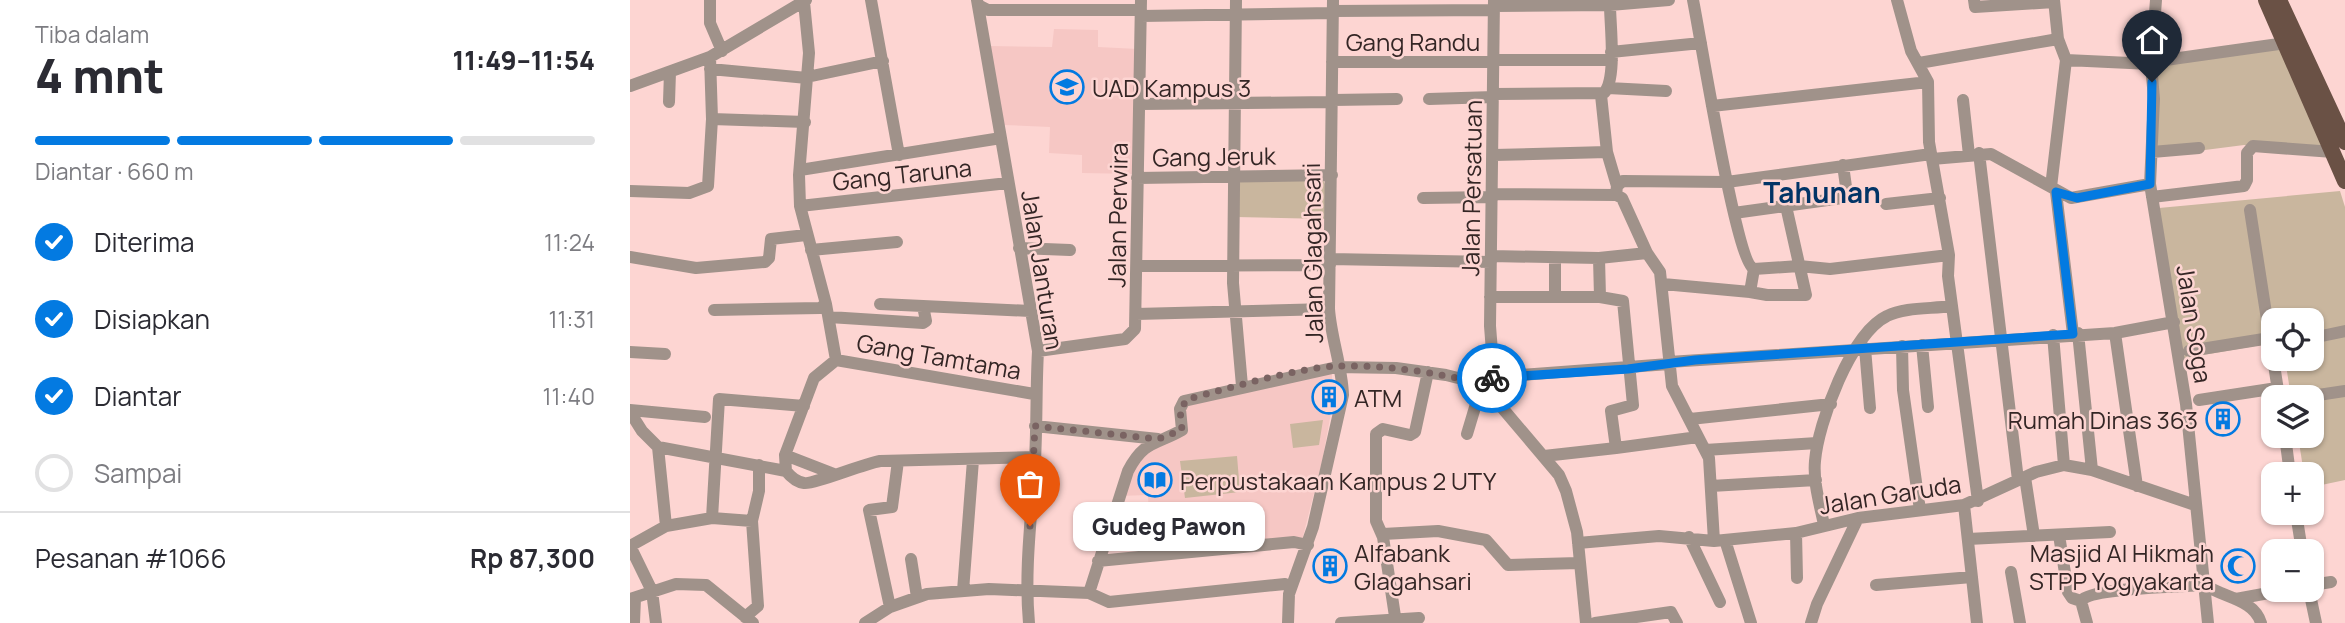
<!DOCTYPE html>
<html lang="id">
<meta charset="utf-8">
<style>
:root{--surface:#fff;--page:#f7f7f7;--text:#2b2b33;--muted:#7c7c81;--line:#e1e1e2;--accent:#037ae1}
body{margin:0;font-family:Manrope,sans-serif;background:var(--page);color:var(--text);height:100vh;display:flex;flex-direction:column;font-size:26px;white-space:nowrap}
*{box-sizing:border-box;margin:0}
p{font-size:23px;color:var(--muted)}
.icon{flex:none;width:38px;height:38px;fill:none;stroke:currentColor;stroke-width:2;stroke-linecap:round;stroke-linejoin:round}
.map{position:relative;flex:1;overflow:hidden}
.details{display:flex;flex-direction:column;background:var(--surface);width:630px}
.details>*{flex:none}
.controls{position:absolute;left:1631px;top:308px;display:grid;gap:14px}
.controls a{display:grid;place-items:center;width:63px;height:63px;border-radius:14px;background:var(--surface);box-shadow:0 2px 5px #0004;font-size:35px}
.pin{position:absolute;display:grid;place-items:center;width:60px;height:60px;color:#fff;margin:-72px -30px;border-radius:50% 50% 50% 0;rotate:-45deg;box-shadow:0 0 7px #0007}
.pin .icon{rotate:45deg}
.courier{position:absolute;display:grid;place-items:center;width:70px;height:70px;margin:-35px;border:5px solid #037ae1;border-radius:50%;background:#fff;color:#222;box-shadow:0 2px 9px #0007}
.bubble{position:absolute;height:49px;border-radius:14px;background:var(--surface);box-shadow:0 2px 5px #0004;font-size:23px;font-weight:800;line-height:49px;text-align:center}
.overview em{font-style:normal;font-weight:800}
.overview div{display:flex;flex-direction:column-reverse}
.overview{display:flex;align-items:center;justify-content:space-between;height:119px;padding:0 35px}
h1{font-size:46px;font-weight:800;line-height:52px}
.bar{display:grid;grid-template-columns:repeat(4,1fr);gap:10px 7px;align-content:center;height:84px;padding:0 35px}
.bar i{height:9px;border-radius:5px;background:var(--line)}
.bar .active{background:var(--accent)}
.bar p{grid-column:span 4}
.line{display:flex;align-items:center;gap:18px;padding:0 35px;border-top:2px solid var(--line)}
.line div{flex:1}
ol{padding:0 35px;list-style:none}
li{display:flex;align-items:center;gap:21px;height:77px}
li p{margin-inline-start:auto}
li .icon{padding:7px;border-radius:50%;background:var(--accent);color:#fff;stroke-width:4}
li:last-child{color:var(--muted)}
li i{width:38px;height:38px;border:4px solid var(--line);border-radius:50%}
main{display:flex;flex:1;min-height:0}
.map>svg:first-child{display:block}
</style>
<main>
<section class="details">
<div class="overview"><div><h1>4 mnt</h1><p>Tiba dalam</p></div><em>11:49–11:54</em></div>
<div class="bar"><i class="active"></i><i class="active"></i><i class="active"></i><i></i><p>Diantar · 660 m</p></div>
<ol>
<li><svg class="icon" aria-label="check" viewBox="0 0 24 24"><path d="M5 12l5 5 9-10"/></svg>Diterima<p>11:24</p></li>
<li><svg class="icon" aria-label="check" viewBox="0 0 24 24"><path d="M5 12l5 5 9-10"/></svg>Disiapkan<p>11:31</p></li>
<li><svg class="icon" aria-label="check" viewBox="0 0 24 24"><path d="M5 12l5 5 9-10"/></svg>Diantar<p>11:40</p></li>
<li><i></i>Sampai</li>
</ol>
<div class="line" style="height:91px"><div>Pesanan #1066</div><b>Rp 87,300</b></div>
</section>
<div class="map">
<svg width="1715" height="623" viewBox="0 0 1715 623">
<rect width="100%" height="100%" fill="#fdd5d2"/>
<path fill="#f6c7c4" d="M424,29l44,1v17l40,2 -3,125 -53,-1v-18l-33,-2 1,-26 -46,-2 -14,-79 62,1z
M702,367v40l-10,55 -20,78 -153,17 -1,-12h-9l-3,-22 13,-2 -1,-26 -30,1 16,-37 46,-27 1,-28z"/>
<path fill="#c9b69e" d="M1648,45l47,106 -81,-6 -86,11 -4,-91z
M692,178l5,10 -1,31 -90,-2v-38z
M1710,191l5,16v273l-33,7v-13h-8l-6,-38h14v-39h-21l-6,-38h27v-39h-39v23l-93,16 -21,-151z
M693,420l-4,25 -26,3 -3,-24z
M607,456l3,36 -55,6 -5,-37z"/>
<g fill="none" stroke-linecap="round" stroke-linejoin="round">
<path stroke="#a0928a" stroke-width="12" d="M80,0v23l12,28
M241,0l28,155
M347,0l61,351c-2,36 -1,72 -3,109 -3,54 -11,108 -6,163
M606,0l-3,283 9,103
M1063,0c7,34 43,262 61,269
M1267,0l14,51 17,31 1,60 20,113 -1,21 30,225
M1344,0l1,7 79,-5
M1526,0l-5,64 3,35 -4,85 36,220 22,219
M348,5l10,5h153
M864,6l116,-1 59,-5
M703,11l161,-1
M511,16l192,-3
M981,52l90,-9
M863,60h119
M1436,60l85,4
M702,62h161
M1521,62l135,-19
M1289,63l139,-24
M80,69l97,9
M177,77l76,-16
M0,86l80,-29 96,-57
M978,88l58,3
M864,94l110,-1c13,-14 6,-68 6,-88
M971,95l6,57 10,34
M799,99l65,-2
M703,100l64,-1
M1333,100l6,55
M39,102l1,-30
M510,104l192,-2
M1082,106l216,-24
M82,119l93,3
M1522,152l47,-4
M1349,153l39,327
M864,155l113,-3
M1302,159l59,-5 80,44 79,-14
M170,170l201,-32
M507,178l195,-3
M1421,187l15,-127 -8,-21 -4,-39
M0,191l59,2 19,-7 4,-67 -2,-62
M1426,192l17,142
M863,194l123,1 6,3 25,55 13,19 12,114 37,72 5,83
M986,195l1,-9 6,-5 104,1 204,-28
M1522,197l92,-11 3,-6v-27l6,-7 80,6
M793,198l70,-1
M1256,204l54,-6
M170,206l208,-23
M1620,210l29,187
M1104,213l108,-15 5,-4 -4,-29
M389,248l51,2
M181,250l86,-8
M861,256l108,2 48,-5
M0,257l66,11 69,-6 4,-4 2,-19 35,-4
M925,258v39
M969,258l1,39
M700,259l161,3
M508,266l192,-1
M1033,284l87,8 4,-23 45,-3 31,3 119,-14
M1120,292l17,3h39l-20,-89
M860,297h110l23,4 10,104 -22,6 5,37 -72,8
M250,304l43,2
M84,310l106,-2 6,-4
M506,314l193,-5
M199,317l94,6 3,-2 -3,-15 107,5
M1448,333l14,137
M1485,333l22,153
M1423,335l11,130
M1682,338l33,-7
M1292,345l6,62
M1272,346l1,44 17,120
M1235,348l5,60
M408,351l87,-12 10,-10 6,-329
M1559,351l81,-13
M0,352l35,2
M206,360l198,34
M1039,362l446,-29 59,-11
M864,377l-4,-51 4,-326
M858,380l6,-3 175,-13
M1675,397l40,-6
M1569,400l78,-12
M0,410l75,7
M0,412l12,19 16,16 128,24
M1060,419l141,-15
M405,426l123,13
M837,434l15,-50
M1655,436l5,38
M986,448l82,-11
M1075,450l112,-7
M155,455l49,19
M156,471l-1,-16 29,-77 22,-18 -10,-56 -26,-98 -1,-31 10,-122 -5,-51
M156,471c4,5 10,11 18,12 8,2 59,-19 76,-22l155,-4
M1395,477l9,59
M1081,486l105,-6
M1334,505l13,118
M1666,513l6,38
M82,518l7,-119 85,7
M1194,525c-4,-20 -11,-43 -9,-64 3,-38 36,-128 72,-145 18,-9 45,-7 64,-10
M36,526l46,-8 40,3
M1166,533l1,45
M753,534l55,-3 48,9 22,25 71,-2
M1429,535l9,57 4,6 9,3
M1059,537l31,65
M1338,539l142,-7
M1095,540l26,83
M948,543l81,-7 55,5 82,-8 62,-15 106,-13 72,-33 28,-7 28,5 103,35
M0,546l36,-20 -8,-79
M0,546l22,45 4,32
M281,559l6,38
M468,561l196,-19 14,3
M1381,572l9,51
M1246,585l96,-8
M1575,585c19,13 49,14 56,38
M1682,585l19,-3
M1679,590l7,33
M333,591l10,-131
M459,593l39,-122c16,-31 28,-26 54,-41l-2,-21 4,-8 153,-34 59,1 50,7 36,9 77,91 7,16 11,41 9,91
M0,599l46,-15 30,1 47,38
M1606,599l49,-9
M1451,601c10,-14 102,-14 124,-16
M1451,601l6,22
M260,607l-21,-97 23,-3 6,-46
M115,617l13,-11 -6,-85 7,-30v-26
M4,623l1,-25
M235,623l25,-16 37,-13 62,-5 100,4 20,9 176,-18 6,4
M658,623l1,-29 24,-67 30,-132c-1,-29 -12,-57 -14,-86l4,-309
M711,623l78,-5
M766,623l-13,-86 -7,-16v-87l7,-5 27,6 5,-3 13,-60
M965,623l76,-11 6,11
M1181,623l6,-19 41,-86"/>
<path stroke="#6a5145" stroke-width="16" d="M1636,0l79,181
M1649,0l66,142"/>
</g>
<g fill="none" stroke-linecap="round" stroke-linejoin="round">
<path stroke="#7a6362" stroke-width="7" stroke-dasharray="0 12.6" d="M400,526l5,-100 123,13 24,-9 -2,-21 8,-10c41,-11 109,-31 149,-33 49,-1 98,6 145,18l10,-6"/>
<path stroke="#037ae1" stroke-width="9" d="M862,378l136,-9 67,-9 378,-26 -17,-142 21,6 73,-14 2,-102"/>
</g>
<defs>
<symbol id="university-ring" viewBox="-11 -11 22 22"><circle r="9.5" fill="#fdd5d2" stroke="#037ae1" stroke-width="1.5"/><path d="M0-5L7-2L0 1L-7-2ZM-4 1L0 2.5L4 1V4Q0 6-4 4Z" fill="#037ae1"/></symbol>
<symbol id="building-ring" viewBox="-11 -11 22 22"><circle r="9.5" fill="#fdd5d2" stroke="#037ae1" stroke-width="1.5"/><path d="M-4-6H4V6H1V3H-1V6H-4ZM-2.5-4.3h1.7v1.8h-1.7ZM.8-4.3h1.7v1.8H.8ZM-2.5-1h1.7V.8h-1.7ZM.8-1h1.7V.8H.8Z" fill="#037ae1"/></symbol>
<symbol id="library-ring" viewBox="-11 -11 22 22"><circle r="9.5" fill="#fdd5d2" stroke="#037ae1" stroke-width="1.5"/><path d="M-6-4Q-3-5.5-.7-3.5V5Q-3 3-6 4ZM6-4Q3-5.5 .7-3.5V5Q3 3 6 4Z" fill="#037ae1"/></symbol>
<symbol id="mosque-ring" viewBox="-11 -11 22 22"><circle r="9.5" fill="#fdd5d2" stroke="#037ae1" stroke-width="1.5"/><path d="M3.5-4.9A6 6 0 1 0 3.5 4.9A5 5 0 1 1 3.5-4.9Z" fill="#037ae1"/></symbol>
</defs>
<g fill-rule="evenodd">
<use href="#university-ring" x="418" y="68" width="38" height="38"/>
<use href="#building-ring" x="680" y="378" width="38" height="38"/>
<use href="#building-ring" x="1574" y="400" width="38" height="38"/>
<use href="#library-ring" x="506" y="461" width="38" height="38"/>
<use href="#building-ring" x="681" y="547" width="38" height="38"/>
<use href="#mosque-ring" x="1589" y="547" width="38" height="38"/>
</g>
<g text-anchor="middle" dominant-baseline="central" stroke-width="5" stroke-linejoin="round" paint-order="stroke">
<g font-size="24" fill="#342625" stroke="#fdd5d2">
<text x="783" y="41">Gang Randu</text>
<text transform="translate(584 156) rotate(-1)">Gang Jeruk</text>
<text transform="translate(272 174) rotate(-6)">Gang Taruna</text>
<text transform="translate(841 188) rotate(-89)">Jalan Persatuan</text>
<text transform="translate(487 215) rotate(-89)">Jalan Perwira</text>
<text transform="translate(682 253) rotate(-91)">Jalan Glagahsari</text>
<text transform="translate(413 270) rotate(81)">Jalan Janturan</text>
<text transform="translate(1565 324) rotate(81)">Jalan Soga</text>
<text transform="translate(309 356) rotate(10)">Gang Tamtama</text>
<text transform="translate(1260 494) rotate(-9)">Jalan Garuda</text>
</g>
<g font-size="24" fill="#342625" stroke="#fdd5d2" text-anchor="start">
<text x="462" y="87">UAD Kampus 3</text>
<text x="724" y="397">ATM</text>
<text x="1568" y="419" text-anchor="end">Rumah Dinas 363</text>
<text x="550" y="480">Perpustakaan Kampus 2 UTY</text>
<text x="724" y="552">Alfabank<tspan x="724" dy="28">Glagahsari</tspan></text>
<text x="1584" y="552" text-anchor="end">Masjid Al Hikmah<tspan x="1584" dy="28">STPP Yogyakarta</tspan></text>
</g>
<g font-size="28" font-weight="bold" fill="#023466" stroke="#fdd5d2">
<text x="1192" y="192">Tahunan</text>
</g>
</g>
</svg>
<div class="controls">
<a><svg class="icon" aria-label="locate" viewBox="0 0 24 24"><circle cx="12" cy="12" r="6"/><path d="M12 2v4M12 18v4M2 12h4M18 12h4"/></svg></a>
<a><svg class="icon" aria-label="layers" viewBox="0 0 24 24"><path d="M12 4l9 5-9 5-9-5zM3 14l9 5 9-5"/></svg></a>
<a>+</a>
<a>−</a>
</div>
<div class="pin" style="left:400px;top:526px;background:#ea580c"><svg class="icon" aria-label="bag" viewBox="0 0 24 24"><path d="M5 8h14l-1 12H6zM9 8a3 3 0 0 1 6 0"/></svg></div>
<div class="pin" style="left:1522px;top:82px;background:#1f2937"><svg class="icon" aria-label="home" viewBox="0 0 24 24"><path d="M3 11l9-7 9 7M6 9v11h12V9"/></svg></div>
<div class="courier" style="left:862px;top:378px"><svg class="icon" aria-label="bike" viewBox="0 0 24 24"><circle cx="6" cy="16" r="4"/><circle cx="18" cy="16" r="4"/><path d="M6 16l4-8h5l3 8M10 8l3 8H6M13 5h3"/></svg></div>
<div class="bubble" style="left:443px;top:502px;width:192px">Gudeg Pawon</div>
</div>
</main>
